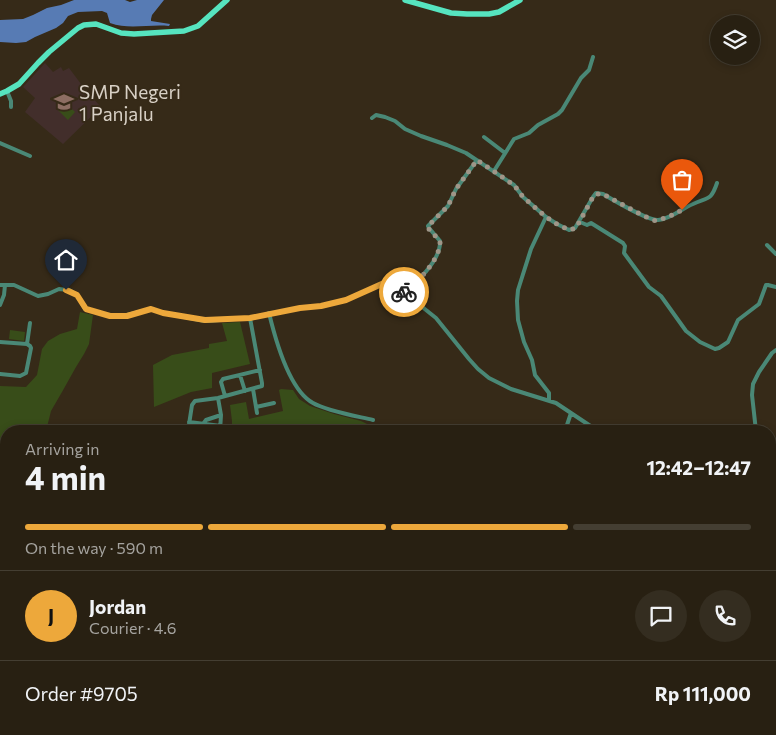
<!DOCTYPE html>
<meta charset="utf-8">
<style>
:root{--surface:#282012;--page:#342d20;--text:#f1f3f6;--muted:#a5a39f;--line:#443e32;--accent:#eda83b}
body{margin:0;font-family:Commissioner,sans-serif;background:var(--page);color:var(--text);height:100vh;display:flex;flex-direction:column;font-size:19px;white-space:nowrap}
*{box-sizing:border-box;margin:0}
p{font-size:16px;color:var(--muted)}
.icon{flex:none;width:28px;height:28px;fill:none;stroke:currentColor;stroke-width:2;stroke-linecap:round;stroke-linejoin:round}
.map{position:relative;flex:1;overflow:hidden}
.side{position:absolute;left:0px;top:425px;width:776px;height:310px;display:flex;flex-direction:column;background:var(--surface);border-radius:20px 20px 0 0;box-shadow:0 2px 8px #0003,0 0 0 1px var(--line)}
.side>*{flex:none}
.controls{position:absolute;left:710px;top:15px;display:grid;gap:10px}
.controls a{display:grid;place-items:center;width:50px;height:50px;border-radius:50%;background:var(--surface);box-shadow:0 2px 8px #0003,0 0 0 1px var(--line);font-size:25px}
.pin{position:absolute;display:grid;place-items:center;width:42px;height:42px;color:#fff;margin:-51px -21px;border-radius:50% 50% 50% 0;rotate:-45deg;box-shadow:0 0 5px #0007}
.pin .icon{rotate:45deg}
.courier{position:absolute;display:grid;place-items:center;width:50px;height:50px;margin:-25px;border:4px solid #eda83b;border-radius:50%;background:#fff;color:#222;box-shadow:0 1px 6px #0007}
.overview em{font-style:normal;font-weight:700}
.overview div{display:flex;flex-direction:column-reverse}
.overview{display:flex;align-items:center;justify-content:space-between;height:85px;padding:0 25px}
h1{font-size:32px;font-weight:700;line-height:38px}
.bar{display:grid;grid-template-columns:repeat(4,1fr);gap:8px 5px;align-content:center;height:60px;padding:0 25px}
.bar i{height:6px;border-radius:4px;background:var(--line)}
.bar .current{background:var(--accent)}
.bar p{grid-column:span 4}
.line{display:flex;align-items:center;gap:12px;padding:0 25px;border-top:1px solid var(--line)}
.line div{flex:1}
.round{display:grid;place-items:center;flex:none;width:52px;height:52px;border-radius:26px;background:var(--page)}
.map>svg:first-child{display:block}
</style>
<div class="map">
<svg width="776" height="735" viewBox="0 0 776 735">
<rect width="100%" height="100%" fill="#362a18"/>
<path fill="#422e2b" d="M45,63l8,9 8,-5 2,4 6,-3 18,24 14,15 -38,37 -38,-32 10,-14 -12,-11z"/>
<path fill="#384d19" d="M63,100l12,12 -7,8 -12,-12z
M80,312l13,3 -4,29 -5,10 -8,13 -14,25 -11,19 -5,20h-40v41l-6,15v-101l26,1 11,-12 5,-26 6,-8 12,-7 17,-5z
M240,322l10,42 -38,9v15l-21,4 -37,15 -1,-42 19,-10 37,-7v-4l18,-3 -5,-18z
M10,330l15,2 -1,9 -15,-2z
M281,389l12,1 6,9 11,7 24,8 27,7 20,10h-149v-10l-2,-16 16,-3 3,17 34,-8 -4,-21z
M0,496l6,2v15h-6z"/>
<path fill="#577bb4" d="M74,0h51l5,2 7,-2h27l-12,15 -1,4v2l19,3 -1,2c-20,-2 -40,4 -59,-3l-3,-10 -5,-2 -24,1 -10,4 -5,7 -7,5 -21,9 -9,5 -10,1 -16,-1v-22l23,-1 10,-4 14,-7 14,-3z"/>
<g fill="none" stroke-linecap="round" stroke-linejoin="round">
<path stroke="#4a8876" stroke-width="4" d="M7,91l4,10v6
M372,118l4,-3 9,2 10,4 10,8 16,7 26,9 19,8 48,32 9,12 23,20 11,7 12,6 6,-2 18,-31 3,-4 7,1c10,6 46,27 55,26 13,-1 23,-11 35,-16 15,-7 18,-3 24,-21
M484,137l21,16
M0,143l30,13
M494,171l20,-32 15,-6 9,-8 20,-11 4,-4 19,-32 8,-8 4,-13
M546,217l-15,32 -13,41 -1,11 1,19 6,22 8,18 3,15 14,18v7
M580,222l7,3 4,-2 32,20 2,3 -1,7 25,34 12,9 25,35 14,11 15,7 4,-1 9,-6 10,-22 21,-16 7,-19h2l8,2
M767,245l9,9
M0,285h14l24,11 10,-2 11,-5 10,1 8,5 8,14 25,7 17,-1 24,-6 12,4 42,8 45,-3 50,-10 21,-2 25,-6 38,-17h6l6,3 40,32 33,41 9,10 11,9 22,11 45,14 42,28
M405,292c13,-11 36,-33 35,-51l-11,-13 -1,-2 20,-20 8,-17 21,-29
M0,305l4,-10 1,-10
M269,313c6,25 20,77 44,90 14,8 43,13 60,17
M0,342l27,2 3,-21
M0,374l20,2 6,-3 5,-25 -1,-2 -3,-2
M240,375l5,16
M253,389l4,24
M225,396l-4,-14 2,-3 37,-9
M218,398l3,17 -1,16
M256,407l18,-4
M189,422l32,4
M203,424l3,-4 15,-5
M188,431l4,-26 3,-4 23,-3 44,-12v-3l-12,-65
M563,431l4,-6 4,-12
M756,431l-4,-36 1,-11 6,-12 13,-19 4,-3
M770,472l6,-9
M770,622l6,1
M260,735l1,-6
M551,735l1,-6"/>
<path stroke="#53bc9f" stroke-width="5" d="M0,587l6,-3
M441,729l10,6"/>
<path stroke="#56e4bf" stroke-width="5.5" d="M405,0l46,13 16,1h22l10,-2 21,-12
M0,94l7,-3 12,-7 19,-21 11,-11 29,-24 6,-3 12,-1 25,9 13,1 50,-3 14,-5 29,-26"/>
</g>
<g fill="none" stroke-linecap="round" stroke-linejoin="round">
<path stroke="#9f9688" stroke-width="5" stroke-dasharray="0 9" d="M404,292h2c12,-11 35,-33 34,-51l-12,-13v-2l20,-20 8,-17 21,-29 37,25 9,12 23,20 11,7 12,6 7,-2 17,-31 3,-3h7l39,21 14,6 12,-4 14,-7"/>
<path stroke="#eda83b" stroke-width="6" d="M66,290l11,5 9,14 24,7h17l24,-7 12,4 42,7 45,-2 50,-10 21,-2 25,-6 38,-17h6l14,9"/>
</g>
<defs>
<symbol id="school-bare" viewBox="-9 -9 18 18"><path d="M0-5L7-2L0 1L-7-2ZM-4 1L0 2.5L4 1V4Q0 6-4 4Z" fill="#8d6e63" stroke="#362a18" stroke-width="2.5" paint-order="stroke"/></symbol>
</defs>
<g fill-rule="evenodd">
<use href="#school-bare" x="50" y="88" width="28" height="28"/>
</g>
<g text-anchor="middle" dominant-baseline="central" stroke-width="4" stroke-linejoin="round" paint-order="stroke">
<g font-size="19" fill="#d8d0c5" stroke="#362a18" text-anchor="start">
<text x="79" y="91">SMP Negeri<tspan x="79" dy="22">1 Panjalu</tspan></text>
</g>
</g>
</svg>
<div class="controls">
<a><svg class="icon" aria-label="layers" viewBox="0 0 24 24"><path d="M12 4l9 5-9 5-9-5zM3 14l9 5 9-5"/></svg></a>
</div>
<div class="pin" style="left:682px;top:210px;background:#ea580c"><svg class="icon" aria-label="bag" viewBox="0 0 24 24"><path d="M5 8h14l-1 12H6zM9 8a3 3 0 0 1 6 0"/></svg></div>
<div class="pin" style="left:66px;top:290px;background:#1f2937"><svg class="icon" aria-label="home" viewBox="0 0 24 24"><path d="M3 11l9-7 9 7M6 9v11h12V9"/></svg></div>
<div class="courier" style="left:404px;top:292px"><svg class="icon" aria-label="bike" viewBox="0 0 24 24"><circle cx="6" cy="16" r="4"/><circle cx="18" cy="16" r="4"/><path d="M6 16l4-8h5l3 8M10 8l3 8H6M13 5h3"/></svg></div>
<section class="side">
<div class="overview"><div><h1>4 min</h1><p>Arriving in</p></div><em>12:42–12:47</em></div>
<div class="bar"><i class="current"></i><i class="current"></i><i class="current"></i><i></i><p>On the way · 590 m</p></div>
<div class="line" style="height:90px"><b class="round" style="background:var(--accent);color:#111">J</b><div><b>Jordan</b><p>Courier · 4.6</p></div><a class="round"><svg class="icon" aria-label="chat" viewBox="0 0 24 24"><path d="M4 5h16v11H9l-5 4z"/></svg></a><a class="round"><svg class="icon" aria-label="phone" viewBox="0 0 24 24"><path d="M5 4h4l2 5-3 2q2 4 5 5l2-3 5 2v4C11 20 4 13 5 4z"/></svg></a></div>
<div class="line" style="height:65px"><div>Order #9705</div><b>Rp 111,000</b></div>
</section>
</div>
